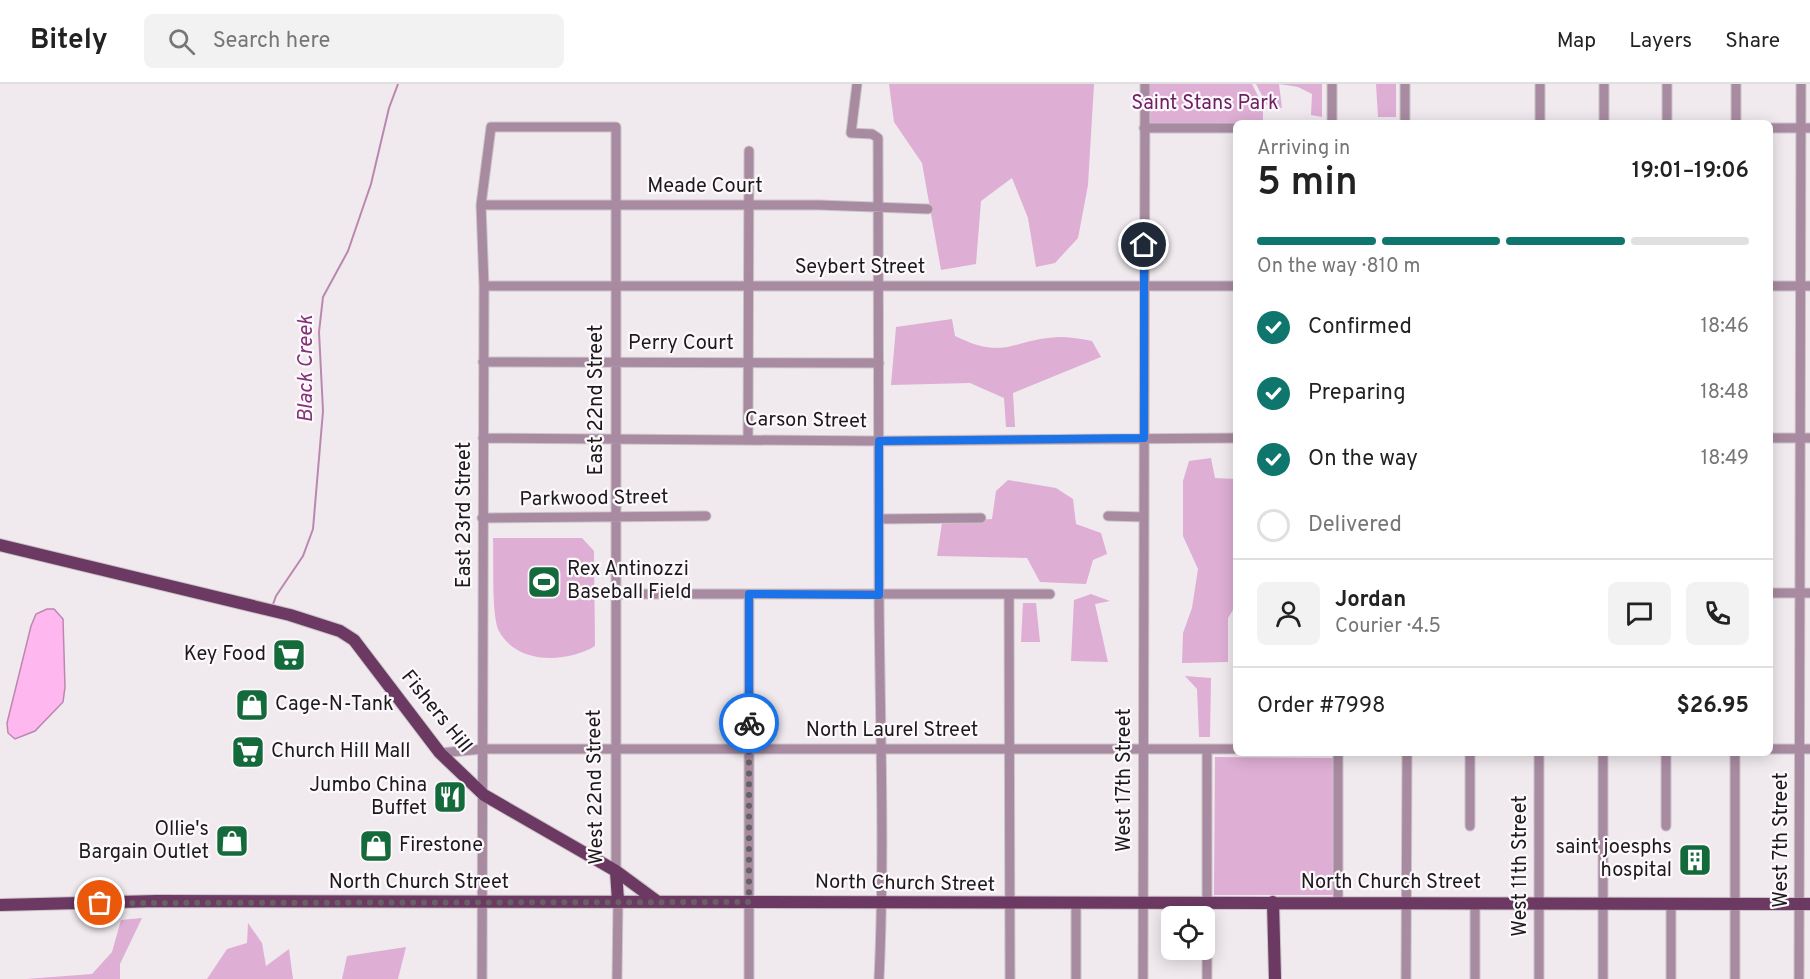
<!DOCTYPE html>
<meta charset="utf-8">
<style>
:root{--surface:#fff;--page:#f2f2f2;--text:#222;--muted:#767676;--line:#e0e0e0;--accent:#0f766e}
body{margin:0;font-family:Overpass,sans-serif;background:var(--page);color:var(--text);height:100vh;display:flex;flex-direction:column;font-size:22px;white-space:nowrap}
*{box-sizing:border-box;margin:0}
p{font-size:20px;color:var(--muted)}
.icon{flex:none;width:33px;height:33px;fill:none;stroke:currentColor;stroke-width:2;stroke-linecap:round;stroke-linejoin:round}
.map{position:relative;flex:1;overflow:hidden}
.drawer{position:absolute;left:1233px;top:36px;width:540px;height:636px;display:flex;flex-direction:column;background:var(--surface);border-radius:9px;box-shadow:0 3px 15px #0003}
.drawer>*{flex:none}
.buttons{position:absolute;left:1161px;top:822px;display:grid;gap:12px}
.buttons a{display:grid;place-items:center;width:54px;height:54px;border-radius:9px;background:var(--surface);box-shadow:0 3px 15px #0003;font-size:30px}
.pin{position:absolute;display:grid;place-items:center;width:51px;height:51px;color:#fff;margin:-26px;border:3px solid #fff;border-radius:50%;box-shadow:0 2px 6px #0007}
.courier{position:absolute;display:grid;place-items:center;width:60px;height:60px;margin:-30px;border:4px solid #1a73e8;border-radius:50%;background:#fff;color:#222;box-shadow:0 2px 8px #0007}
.overview em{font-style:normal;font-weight:600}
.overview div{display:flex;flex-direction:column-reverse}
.overview{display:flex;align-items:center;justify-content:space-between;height:102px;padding:0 24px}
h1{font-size:39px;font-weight:600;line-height:45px}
.bar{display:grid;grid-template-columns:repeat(4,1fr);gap:9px 6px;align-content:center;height:72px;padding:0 24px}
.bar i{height:8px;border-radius:4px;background:var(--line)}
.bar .selected{background:var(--accent)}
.bar p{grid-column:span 4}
.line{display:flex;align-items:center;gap:15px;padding:0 24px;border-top:2px solid var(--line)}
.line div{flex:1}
.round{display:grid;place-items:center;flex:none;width:63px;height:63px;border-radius:9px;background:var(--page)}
ol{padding:0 24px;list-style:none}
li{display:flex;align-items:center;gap:18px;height:66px}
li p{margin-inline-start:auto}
li .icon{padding:6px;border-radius:50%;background:var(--accent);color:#fff;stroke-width:4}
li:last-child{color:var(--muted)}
li i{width:33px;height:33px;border:3px solid var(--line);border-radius:50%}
header{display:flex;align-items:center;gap:36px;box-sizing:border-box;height:84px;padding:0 30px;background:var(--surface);border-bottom:2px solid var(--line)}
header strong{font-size:28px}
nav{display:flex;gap:33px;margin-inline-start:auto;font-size:21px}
.search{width:420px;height:54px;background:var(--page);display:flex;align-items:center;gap:15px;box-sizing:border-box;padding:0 21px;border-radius:9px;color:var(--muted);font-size:22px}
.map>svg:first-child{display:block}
</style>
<header>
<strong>Bitely</strong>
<div class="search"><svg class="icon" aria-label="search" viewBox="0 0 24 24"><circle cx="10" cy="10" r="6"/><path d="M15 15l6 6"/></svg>Search here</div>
<nav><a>Map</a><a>Layers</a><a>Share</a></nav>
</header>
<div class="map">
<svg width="1810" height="895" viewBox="0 0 1810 895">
<rect width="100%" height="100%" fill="#f0eaee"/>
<path fill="#deaed4" d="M889,0h205l-6,101 -10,53 -23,25 -19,4 -8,-49 -16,-40 -31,23 -5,63 -35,6 -19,-107 -28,-41z
M1148,0h104l11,22v17l-115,1z
M1256,0h66v33l-11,-2 1,-21 -14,-7 -19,-3 3,24 -15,-3z
M1376,0h20v33h-18z
M952,235l3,17c50,25 58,3 104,1 11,0 23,2 33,4l9,16 -88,36 2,34h-9l-2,-29 -34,-15 -79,2 5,-58z
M1211,374l4,20 21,1v126l-8,13v44l-46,1 1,-30 9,-25 6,-39 -15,-33v-55l6,-20z
M1008,396l48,8 17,11 3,25 25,9 6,21 -14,6 -7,24 -46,-2 -13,-24 -90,-2 5,-33 50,-4 4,-28z
M493,454h89l12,13 1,95c-28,17 -78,19 -96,-15 -8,-15 -5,-74 -6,-93z
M1091,510l19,7 -15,3 13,58 -37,-1 3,-61z
M1023,519h13l4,39h-19z
M1185,592l26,2 -1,59h-11l-2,-48z
M1215,673l120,1 -1,137h-120z
M142,834l-22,46v15h-94l66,-5 20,-22 9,-32z
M248,839l14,20 4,23 23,-17 4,30h-86l20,-30 20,-6z
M406,863l-8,32h-56l5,-23z"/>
<path fill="#feb7ef" stroke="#ba88af" stroke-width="1.5" d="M47,525h7l9,10 2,68 -2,15 -28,29 -20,8 -7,-6 -1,-10 24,-97 5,-12z"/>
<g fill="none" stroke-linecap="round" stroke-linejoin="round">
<path stroke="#ba88af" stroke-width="2" d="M272,523l4,-11 27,-40 10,-27 10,-118 -4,-79 4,-35 25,-46 23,-67 18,-76 9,-24"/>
<defs>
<path id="minor" d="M857,0l-6,49 21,1 6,4c0,153 0,306 1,459 1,128 6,254 0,382
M1332,0v39
M1405,39v-39
M1540,39v-39
M1604,39v-39
M1667,39v-39
M1736,39v-39
M1144,44h92
M1770,44h40
M481,121h338l109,4
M484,202h752
M1770,202h40
M483,278l396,1
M483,354l396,3 357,-3
M748,354l1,-287
M1770,354h40
M1108,432l36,1
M482,434l224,-2
M879,435l102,-1
M1770,509h40
M615,510h435
M1009,510l1,385
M1770,665h40
M440,669l43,-4h753
M1470,742v-73
M1666,742v-73
M1338,819v-150
M482,895l2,-693 -3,-81 10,-78h125v744
M617,895l1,-78
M749,895v-385
M1076,895v-77
M1143,895l2,-895
M1207,895v-230
M1406,895l1,-226
M1475,895v-76
M1539,895v-226
M1603,895v-226
M1671,895v-75
M1735,895v-226
M1799,895l2,-895"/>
<path id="major" d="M0,461l290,70 50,16 14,9 86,113 44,42 132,76 42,31
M616,787l2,30
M1273,818l2,77
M0,821l157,-4 1653,3"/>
</defs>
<use href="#minor" stroke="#cac4c8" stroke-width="11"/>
<use href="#major" stroke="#cac4c8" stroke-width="14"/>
<use href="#minor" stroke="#a88aa1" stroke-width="9"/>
<use href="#major" stroke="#6c3963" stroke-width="12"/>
</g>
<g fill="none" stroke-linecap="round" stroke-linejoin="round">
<path stroke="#666264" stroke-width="6" stroke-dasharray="0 10.8" d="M100,819l649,-1v-179"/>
<path stroke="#1a73e8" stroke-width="8" d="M749,639v-129l130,1v-154l265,-3v-193"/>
</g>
<defs>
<symbol id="stadium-square" viewBox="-11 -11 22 22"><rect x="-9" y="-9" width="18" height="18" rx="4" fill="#156a3c" stroke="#fdf8fc"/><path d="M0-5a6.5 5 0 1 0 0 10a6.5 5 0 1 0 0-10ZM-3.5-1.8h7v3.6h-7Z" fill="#fff"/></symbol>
<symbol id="supermarket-square" viewBox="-11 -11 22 22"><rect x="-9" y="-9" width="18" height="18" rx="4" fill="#156a3c" stroke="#fdf8fc"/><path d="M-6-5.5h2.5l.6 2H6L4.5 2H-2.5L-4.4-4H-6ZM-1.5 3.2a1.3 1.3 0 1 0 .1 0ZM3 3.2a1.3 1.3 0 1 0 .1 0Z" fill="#fff"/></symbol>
<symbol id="shop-square" viewBox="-11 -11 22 22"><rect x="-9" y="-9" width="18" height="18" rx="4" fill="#156a3c" stroke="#fdf8fc"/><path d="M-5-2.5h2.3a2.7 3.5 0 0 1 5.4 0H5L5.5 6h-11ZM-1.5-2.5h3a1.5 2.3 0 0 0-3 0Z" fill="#fff"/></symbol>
<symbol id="restaurant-square" viewBox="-11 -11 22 22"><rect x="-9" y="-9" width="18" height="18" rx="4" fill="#156a3c" stroke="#fdf8fc"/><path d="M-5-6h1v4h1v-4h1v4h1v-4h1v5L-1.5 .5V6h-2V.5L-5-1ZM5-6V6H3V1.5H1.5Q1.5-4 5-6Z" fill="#fff"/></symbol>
<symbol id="building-square" viewBox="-11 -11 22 22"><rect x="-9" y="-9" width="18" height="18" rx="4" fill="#156a3c" stroke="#fdf8fc"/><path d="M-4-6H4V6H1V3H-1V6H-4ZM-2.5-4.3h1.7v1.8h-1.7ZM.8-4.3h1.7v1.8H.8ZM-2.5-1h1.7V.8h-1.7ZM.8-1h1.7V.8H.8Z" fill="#fff"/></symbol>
</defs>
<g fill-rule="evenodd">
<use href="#stadium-square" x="525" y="479" width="38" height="38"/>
<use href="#supermarket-square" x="270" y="552" width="38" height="38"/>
<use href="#shop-square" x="233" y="602" width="38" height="38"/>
<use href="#supermarket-square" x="229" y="649" width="38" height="38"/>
<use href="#restaurant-square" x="431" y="694" width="38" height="38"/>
<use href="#shop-square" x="213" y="738" width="38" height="38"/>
<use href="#shop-square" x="357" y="743" width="38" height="38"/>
<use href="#building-square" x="1676" y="757" width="38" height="38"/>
</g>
<g text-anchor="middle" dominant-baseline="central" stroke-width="4.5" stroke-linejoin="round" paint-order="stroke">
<g font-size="20" fill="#6f2064" stroke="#fdf8fc">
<text x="1205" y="20">Saint Stans Park</text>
</g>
<g font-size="20" fill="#1b191a" stroke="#fdf8fc">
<text x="705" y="103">Meade Court</text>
<text x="860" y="184">Seybert Street</text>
<text x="681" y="260">Perry Court</text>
<text transform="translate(597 316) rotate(-90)">East 22nd Street</text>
<text transform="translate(806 337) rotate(1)">Carson Street</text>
<text transform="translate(594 415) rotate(-1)">Parkwood Street</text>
<text transform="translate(465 431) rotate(-90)">East 23rd Street</text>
<text transform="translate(436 628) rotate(51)">Fishers Hill</text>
<text x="892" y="647">North Laurel Street</text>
<text transform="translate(1125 696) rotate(-90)">West 17th Street</text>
<text transform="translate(596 703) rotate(-91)">West 22nd Street</text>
<text transform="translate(1782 756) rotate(-90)">West 7th Street</text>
<text transform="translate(1521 782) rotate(-90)">West 11th Street</text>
<text x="419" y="799">North Church Street</text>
<text x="1391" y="799">North Church Street</text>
<text transform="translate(905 800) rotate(1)">North Church Street</text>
</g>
<g font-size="20" fill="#1b191a" stroke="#fdf8fc" text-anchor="start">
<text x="567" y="486">Rex Antinozzi<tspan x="567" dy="23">Baseball Field</tspan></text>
<text x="266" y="571" text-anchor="end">Key Food</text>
<text x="275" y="621">Cage-N-Tank</text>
<text x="271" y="668">Church Hill Mall</text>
<text x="427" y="702" text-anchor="end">Jumbo China<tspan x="427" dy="23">Buffet</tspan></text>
<text x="209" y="746" text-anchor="end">Ollie's<tspan x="209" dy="23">Bargain Outlet</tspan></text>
<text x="399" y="762">Firestone</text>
<text x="1672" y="764" text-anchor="end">saint joesphs<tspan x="1672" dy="23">hospital</tspan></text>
</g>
<g font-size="21" font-style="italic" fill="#823276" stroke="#fdf8fc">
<text transform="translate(306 285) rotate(-90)">Black Creek</text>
</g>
</g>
</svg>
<div class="buttons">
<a><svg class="icon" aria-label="locate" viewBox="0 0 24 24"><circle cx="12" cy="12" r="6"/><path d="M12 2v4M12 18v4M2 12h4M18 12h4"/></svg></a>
</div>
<div class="pin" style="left:100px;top:819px;background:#ea580c"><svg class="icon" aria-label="bag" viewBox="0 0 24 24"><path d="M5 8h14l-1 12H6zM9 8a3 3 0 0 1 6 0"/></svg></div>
<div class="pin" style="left:1144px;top:161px;background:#1f2937"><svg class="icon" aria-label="home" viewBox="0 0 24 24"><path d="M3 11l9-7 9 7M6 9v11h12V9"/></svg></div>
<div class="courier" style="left:749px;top:639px"><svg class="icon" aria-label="bike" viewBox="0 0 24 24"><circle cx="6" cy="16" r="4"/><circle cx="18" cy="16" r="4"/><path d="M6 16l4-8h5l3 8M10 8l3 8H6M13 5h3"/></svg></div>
<section class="drawer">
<div class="overview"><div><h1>5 min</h1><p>Arriving in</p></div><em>19:01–19:06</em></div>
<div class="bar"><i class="selected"></i><i class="selected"></i><i class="selected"></i><i></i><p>On the way · 810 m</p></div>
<ol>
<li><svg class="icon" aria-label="check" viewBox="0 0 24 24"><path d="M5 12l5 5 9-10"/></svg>Confirmed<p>18:46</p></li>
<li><svg class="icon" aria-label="check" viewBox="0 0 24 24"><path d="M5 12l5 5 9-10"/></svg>Preparing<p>18:48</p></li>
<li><svg class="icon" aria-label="check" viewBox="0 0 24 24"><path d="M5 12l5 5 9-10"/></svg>On the way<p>18:49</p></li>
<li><i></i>Delivered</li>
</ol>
<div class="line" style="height:108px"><a class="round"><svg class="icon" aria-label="person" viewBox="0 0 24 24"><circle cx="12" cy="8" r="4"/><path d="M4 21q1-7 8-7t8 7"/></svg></a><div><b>Jordan</b><p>Courier · 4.5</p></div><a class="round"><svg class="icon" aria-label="chat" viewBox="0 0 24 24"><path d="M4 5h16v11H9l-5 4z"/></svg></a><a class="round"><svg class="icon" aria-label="phone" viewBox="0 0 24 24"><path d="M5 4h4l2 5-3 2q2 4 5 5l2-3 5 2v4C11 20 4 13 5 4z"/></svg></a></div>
<div class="line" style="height:78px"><div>Order #7998</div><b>$26.95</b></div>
</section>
</div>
